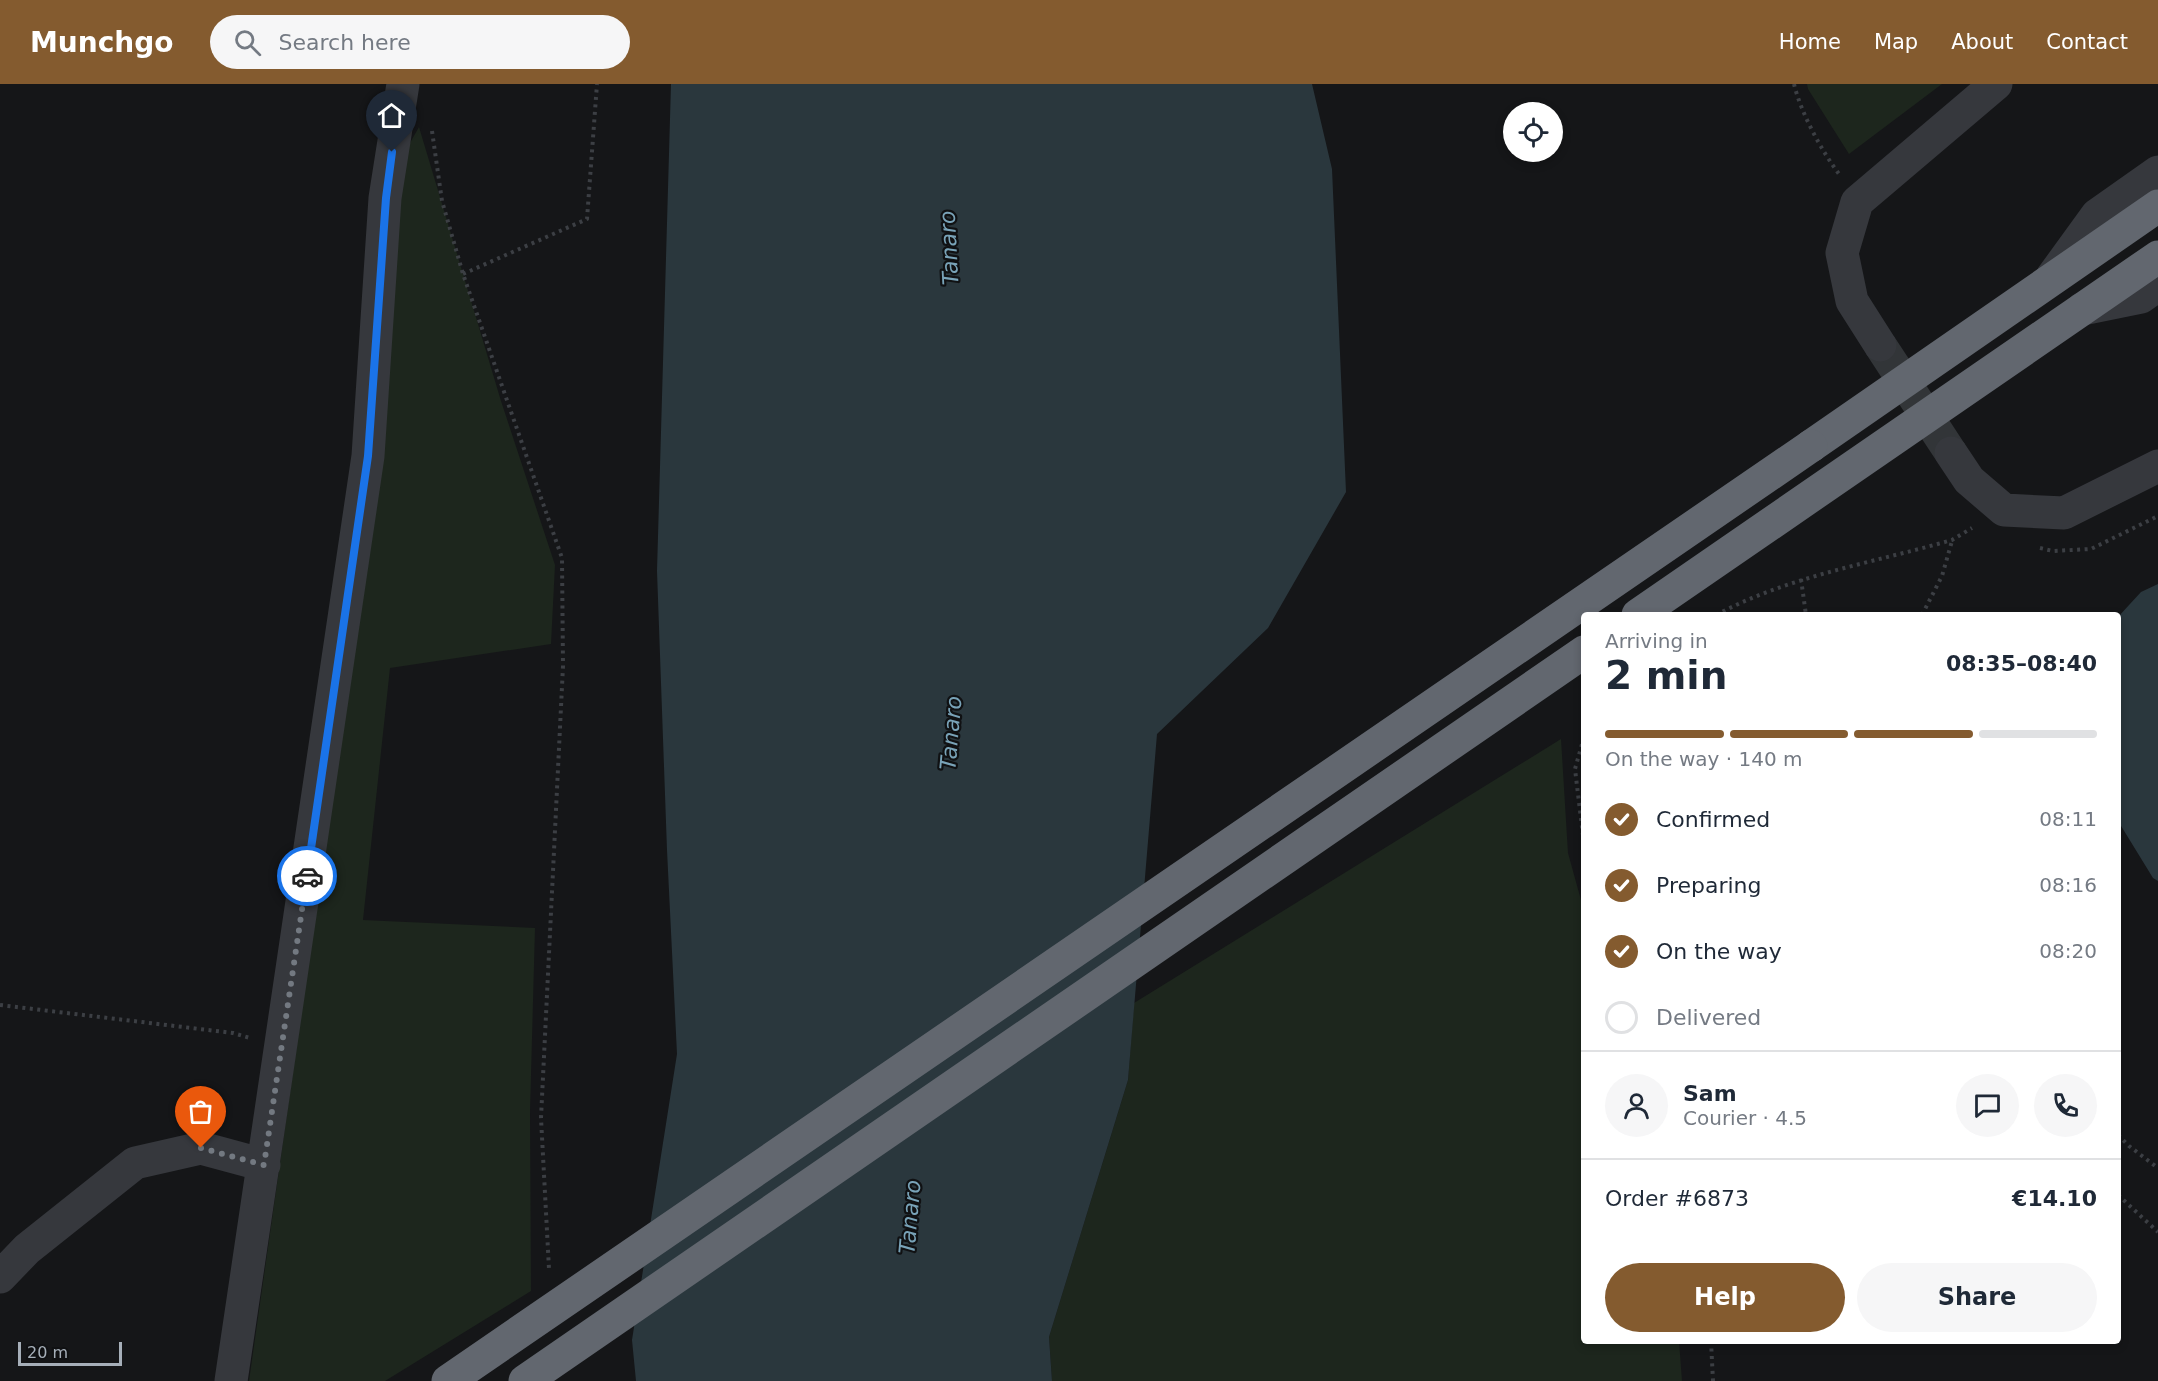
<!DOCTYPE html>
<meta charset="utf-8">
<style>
:root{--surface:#fff;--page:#f6f6f7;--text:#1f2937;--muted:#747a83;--line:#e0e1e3;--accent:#845b2f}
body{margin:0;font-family:"DejaVu Sans",sans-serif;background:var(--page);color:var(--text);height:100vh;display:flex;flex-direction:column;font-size:22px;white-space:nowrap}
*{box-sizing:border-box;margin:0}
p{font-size:20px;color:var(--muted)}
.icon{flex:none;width:33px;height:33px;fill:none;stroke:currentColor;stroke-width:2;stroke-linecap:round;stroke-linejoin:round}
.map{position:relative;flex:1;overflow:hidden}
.panel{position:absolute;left:1581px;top:528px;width:540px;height:732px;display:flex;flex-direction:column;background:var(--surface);border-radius:6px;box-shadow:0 3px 9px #0003}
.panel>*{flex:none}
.controls{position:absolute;left:1503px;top:18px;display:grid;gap:12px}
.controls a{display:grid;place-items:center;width:60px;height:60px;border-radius:50%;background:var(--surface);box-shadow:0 3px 9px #0003;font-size:30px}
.scale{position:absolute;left:18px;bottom:15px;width:104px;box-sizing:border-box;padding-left:6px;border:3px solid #a6afb9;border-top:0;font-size:16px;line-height:21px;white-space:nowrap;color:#a6afb9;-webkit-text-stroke:4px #101113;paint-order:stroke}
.pin{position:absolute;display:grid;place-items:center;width:51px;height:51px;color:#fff;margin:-62px -26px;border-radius:50% 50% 50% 0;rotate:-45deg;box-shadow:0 0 6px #0007}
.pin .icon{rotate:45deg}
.courier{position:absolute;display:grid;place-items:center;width:60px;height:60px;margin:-30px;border:4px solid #1a73e8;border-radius:50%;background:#fff;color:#222;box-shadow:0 2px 8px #0007}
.head em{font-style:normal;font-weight:600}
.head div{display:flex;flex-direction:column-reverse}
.head{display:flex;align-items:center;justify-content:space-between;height:102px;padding:0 24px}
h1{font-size:39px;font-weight:600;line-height:45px}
.bar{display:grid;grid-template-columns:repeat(4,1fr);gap:9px 6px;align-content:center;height:72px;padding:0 24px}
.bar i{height:8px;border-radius:4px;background:var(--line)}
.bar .selected{background:var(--accent)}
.bar p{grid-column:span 4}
.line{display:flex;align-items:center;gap:15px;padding:0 24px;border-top:2px solid var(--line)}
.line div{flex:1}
.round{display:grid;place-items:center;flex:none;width:63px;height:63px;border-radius:32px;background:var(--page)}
ol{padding:0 24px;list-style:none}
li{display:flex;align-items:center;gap:18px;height:66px}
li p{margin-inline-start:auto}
li .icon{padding:6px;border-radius:50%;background:var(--accent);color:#fff;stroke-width:4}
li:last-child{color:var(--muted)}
li i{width:33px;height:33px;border:3px solid var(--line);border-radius:50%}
.primary-button{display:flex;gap:12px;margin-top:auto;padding:12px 24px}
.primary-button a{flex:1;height:69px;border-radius:36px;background:var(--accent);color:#fff;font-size:24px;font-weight:600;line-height:69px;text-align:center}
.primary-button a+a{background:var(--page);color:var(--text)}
header{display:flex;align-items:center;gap:36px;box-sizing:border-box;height:84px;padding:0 30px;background:var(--accent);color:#fff}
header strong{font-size:28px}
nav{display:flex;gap:33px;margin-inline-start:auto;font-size:21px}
.search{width:420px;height:54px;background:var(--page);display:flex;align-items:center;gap:15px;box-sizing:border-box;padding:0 21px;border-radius:33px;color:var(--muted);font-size:22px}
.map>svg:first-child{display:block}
</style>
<header>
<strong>Munchgo</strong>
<div class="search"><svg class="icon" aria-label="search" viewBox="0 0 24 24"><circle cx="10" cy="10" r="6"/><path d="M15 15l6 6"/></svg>Search here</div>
<nav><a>Home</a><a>Map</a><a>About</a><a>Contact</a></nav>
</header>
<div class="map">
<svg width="2158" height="1297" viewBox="0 0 2158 1297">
<rect width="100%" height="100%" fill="#151618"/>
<path fill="#1d261d" d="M1807,0h135l-93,70 -41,-65z
M419,43l82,274 54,164 -4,79 -161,24 -27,252 172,8 -5,184 1,179 -146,90h-136l132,-928 13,-247 12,-56z
M1561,655l7,114 16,58v430h95l3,40h-630l-3,-44 79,-257 6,-77z"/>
<path fill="#2a373d" d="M671,0h641l20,85 14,323 -78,136 -111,106 -29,346 -79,257 3,44h-416l-4,-41 45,-286 -10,-204 -10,-279z
M2158,500v297l-5,-3 -35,-57v-204l23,-25z"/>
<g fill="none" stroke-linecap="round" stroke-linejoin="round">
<path stroke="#323538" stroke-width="33" stroke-dasharray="33 16" stroke-linecap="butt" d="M1880,261l71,108"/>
<path stroke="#3c3f44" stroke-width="4" stroke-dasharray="3 4.5" stroke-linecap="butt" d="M1794,0c7,29 27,66 45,90
M432,47l10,70 21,73 99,284 1,108 -22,452 8,151
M463,190l124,-55 10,-135
M2040,464l13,3 38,-2 67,-33
M1801,495l5,36
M1716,531c73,-39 156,-52 236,-75l20,-12
M1922,531l20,-39 10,-35
M1584,653l-9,32 9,75
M0,921l233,28 17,5
M2118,1051l11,11 29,22
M2118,1111l40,37
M1711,1257l2,40"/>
<path stroke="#36383d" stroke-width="33" d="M2052,193l45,-62 61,-43
M2082,225l59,-12 17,-12
M1880,261l-28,-44 -10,-48 15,-51 139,-118
M1951,369l18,27 35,30 60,3 94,-47
M0,1193l27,-28 108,-86 66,-15 63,17
M231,1297l137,-925 17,-258 18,-114"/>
<path stroke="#62676f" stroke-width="33" d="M1811,362l347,-240
M1638,531l520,-358"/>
<path stroke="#62676f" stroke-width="33" d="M448,1297l1363,-935
M525,1297l1059,-729"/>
</g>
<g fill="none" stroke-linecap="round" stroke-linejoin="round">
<path stroke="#737981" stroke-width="6" stroke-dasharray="0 10.8" d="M201,1064l63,17 43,-289"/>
<path stroke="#1a73e8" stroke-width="8" d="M307,792l61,-420 18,-258 6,-46"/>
</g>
<g text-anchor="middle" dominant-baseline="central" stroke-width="4.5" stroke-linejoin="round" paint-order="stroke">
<g font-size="22" font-style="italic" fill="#79a3b8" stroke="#101113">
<text transform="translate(949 164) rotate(-93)">Tanaro</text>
<text transform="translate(951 649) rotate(-85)">Tanaro</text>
<text transform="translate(910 1133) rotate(-85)">Tanaro</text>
</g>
</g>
</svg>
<div class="controls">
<a><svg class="icon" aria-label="locate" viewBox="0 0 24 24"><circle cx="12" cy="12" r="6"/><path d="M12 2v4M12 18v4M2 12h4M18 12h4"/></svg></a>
</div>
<div class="scale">20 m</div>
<div class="pin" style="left:201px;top:1064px;background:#ea580c"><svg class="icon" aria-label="bag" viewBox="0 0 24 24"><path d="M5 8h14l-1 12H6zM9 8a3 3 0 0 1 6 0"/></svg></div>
<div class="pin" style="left:392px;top:68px;background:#1f2937"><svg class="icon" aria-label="home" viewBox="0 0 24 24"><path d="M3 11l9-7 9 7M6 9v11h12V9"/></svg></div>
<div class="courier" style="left:307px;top:792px"><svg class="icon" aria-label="car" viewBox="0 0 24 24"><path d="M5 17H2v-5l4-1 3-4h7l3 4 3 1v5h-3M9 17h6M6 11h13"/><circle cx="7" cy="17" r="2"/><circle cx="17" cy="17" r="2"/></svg></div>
<section class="panel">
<div class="head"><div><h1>2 min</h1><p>Arriving in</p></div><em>08:35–08:40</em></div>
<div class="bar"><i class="selected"></i><i class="selected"></i><i class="selected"></i><i></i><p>On the way · 140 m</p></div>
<ol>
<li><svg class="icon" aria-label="check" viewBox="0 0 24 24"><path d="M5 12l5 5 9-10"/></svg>Confirmed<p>08:11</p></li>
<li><svg class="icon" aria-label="check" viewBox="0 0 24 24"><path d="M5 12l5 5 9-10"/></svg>Preparing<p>08:16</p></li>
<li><svg class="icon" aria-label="check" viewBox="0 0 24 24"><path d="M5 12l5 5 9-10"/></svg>On the way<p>08:20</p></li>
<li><i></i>Delivered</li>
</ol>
<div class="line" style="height:108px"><a class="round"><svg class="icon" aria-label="person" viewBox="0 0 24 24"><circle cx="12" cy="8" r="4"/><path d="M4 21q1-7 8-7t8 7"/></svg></a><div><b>Sam</b><p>Courier · 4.5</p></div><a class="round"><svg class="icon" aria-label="chat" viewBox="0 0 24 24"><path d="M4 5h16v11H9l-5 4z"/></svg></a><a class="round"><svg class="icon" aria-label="phone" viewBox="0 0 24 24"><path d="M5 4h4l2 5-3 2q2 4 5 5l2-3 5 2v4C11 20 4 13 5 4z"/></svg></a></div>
<div class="line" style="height:78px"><div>Order #6873</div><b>€14.10</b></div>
<div class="primary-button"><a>Help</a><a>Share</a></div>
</section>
</div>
